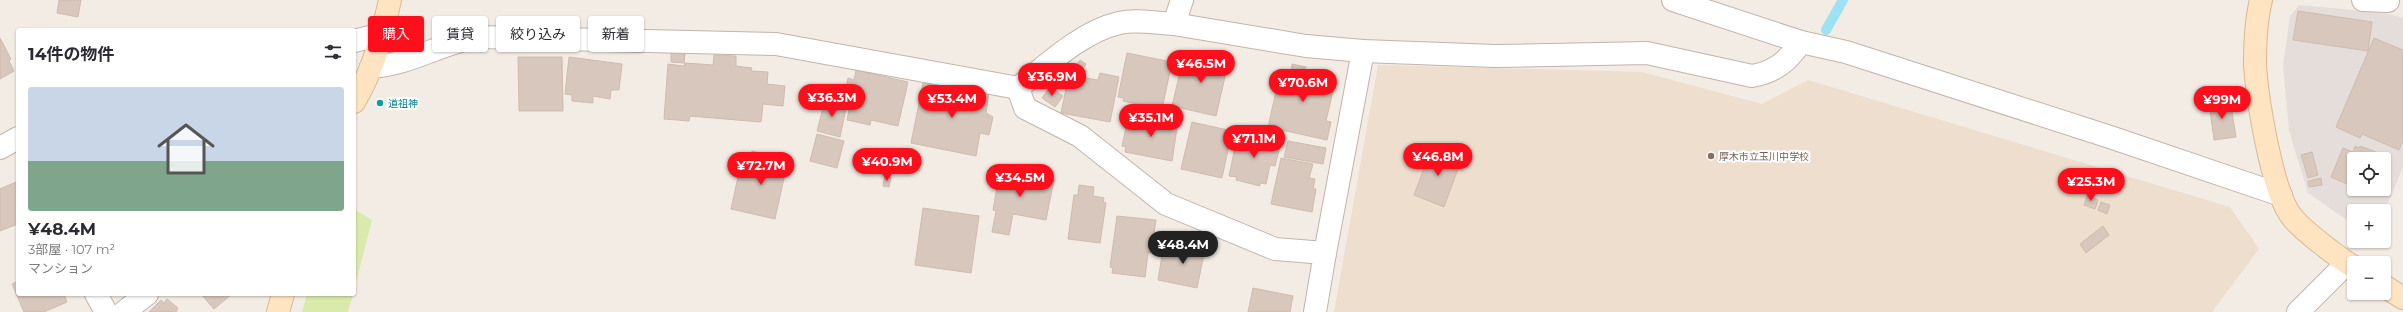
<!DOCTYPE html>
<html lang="ja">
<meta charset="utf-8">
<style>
:root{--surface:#fff;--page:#f2f2f3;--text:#2b2b33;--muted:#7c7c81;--accent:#ff0f1c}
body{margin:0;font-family:Montserrat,"Noto Sans JP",sans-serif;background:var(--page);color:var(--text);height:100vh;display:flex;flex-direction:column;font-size:15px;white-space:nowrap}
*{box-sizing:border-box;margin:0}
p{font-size:13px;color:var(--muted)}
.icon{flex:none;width:22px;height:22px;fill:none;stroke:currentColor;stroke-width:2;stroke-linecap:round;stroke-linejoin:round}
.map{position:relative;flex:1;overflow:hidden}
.details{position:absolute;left:16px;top:28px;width:340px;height:268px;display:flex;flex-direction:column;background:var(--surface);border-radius:4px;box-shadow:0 1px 3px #0004}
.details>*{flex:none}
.banner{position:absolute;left:368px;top:16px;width:380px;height:36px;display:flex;gap:8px}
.buttons{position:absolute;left:2347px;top:152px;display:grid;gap:8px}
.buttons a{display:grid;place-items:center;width:44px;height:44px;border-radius:4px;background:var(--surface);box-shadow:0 1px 3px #0004;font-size:20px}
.price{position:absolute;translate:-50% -34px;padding:0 9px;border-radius:14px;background:var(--accent);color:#fff;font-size:13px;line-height:26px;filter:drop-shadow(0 1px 2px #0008)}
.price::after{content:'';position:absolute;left:50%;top:24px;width:12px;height:9px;margin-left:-6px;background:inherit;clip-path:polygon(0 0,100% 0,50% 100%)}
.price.active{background:#222;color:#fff}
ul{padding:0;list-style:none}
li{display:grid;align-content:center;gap:8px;height:212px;padding:0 12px}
li span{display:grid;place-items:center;height:124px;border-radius:4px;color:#555}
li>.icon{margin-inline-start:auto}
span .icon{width:72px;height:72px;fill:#fffc;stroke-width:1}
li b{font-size:17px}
h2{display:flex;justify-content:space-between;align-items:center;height:48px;padding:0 12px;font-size:17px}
.pill{padding:0 14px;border-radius:4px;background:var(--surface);box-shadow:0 1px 3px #0004;font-size:14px;line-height:36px}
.pill.active{background:var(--accent);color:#fff}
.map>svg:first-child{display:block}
</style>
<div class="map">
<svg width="2403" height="312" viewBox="0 0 2403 312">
<rect width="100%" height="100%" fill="#f3ece4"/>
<path fill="#e5ddd9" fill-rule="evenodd" d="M2299,5L2385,13L2403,18V167L2384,213V211H2354V225L2308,193L2289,131L2283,65L2290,16ZM2354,159H2384V189H2354Z"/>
<polygon fill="#eddecd" points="1378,65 1642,72 1762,104 1808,80 2230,207 2259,249 2212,312 1334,312"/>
<g fill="#daeaaa">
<polygon points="354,209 372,220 354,290"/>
<polygon points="307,294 353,294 348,312 302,312"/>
</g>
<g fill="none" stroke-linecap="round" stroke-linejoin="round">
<polyline stroke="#9de2f4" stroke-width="10" points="1826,30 1843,0"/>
</g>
<g fill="#d8c7bc" stroke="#d0bbac">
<polygon points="59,0 81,0 78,17 57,13"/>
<polygon points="2298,11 2372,22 2368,51 2293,40"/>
<polygon points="0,38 11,59 9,61 14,71 0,79"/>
<polygon points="2374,38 2403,50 2403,141 2399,150 2362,134 2360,138 2336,127"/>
<polygon points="1193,52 1229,59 1216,116 1172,106 1181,68 1189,69"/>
<polygon points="671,53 685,54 684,63 671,62"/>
<polygon points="1127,53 1172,62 1162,109 1123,101 1124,98 1118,97"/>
<polygon points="714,55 736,56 736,66 752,68 751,71 768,72 767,84 785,86 783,106 763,104 761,122 690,116 689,121 664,119 668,64 684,66 685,63 713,65"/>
<polygon points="518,57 562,57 563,111 519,111"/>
<polygon points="569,57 622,64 619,90 611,90 610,99 593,96 593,103 572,101 572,95 565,94"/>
<polygon points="1080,60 1086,64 1080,74 1073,70"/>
<polygon points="1292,64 1306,67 1305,71 1336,78 1326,121 1331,122 1327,140 1268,127 1281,69 1291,71"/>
<polygon points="856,70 908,82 898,126 871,120 870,125 847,120 852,95 845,94 848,78 854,80"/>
<polygon points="1100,73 1119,77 1110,122 1061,113 1068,79 1073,80 1074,76 1098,80"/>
<polygon points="923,83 957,90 958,86 989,92 986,113 993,117 989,135 980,133 976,156 911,143"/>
<polygon points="1050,87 1063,96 1055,107 1042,98"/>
<polygon points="2230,99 2236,137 2214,140 2209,102"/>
<polygon points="825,100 847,104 840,137 817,131"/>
<polygon points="1148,116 1178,122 1172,161 1125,152 1126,147 1122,146 1128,118 1146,122"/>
<polygon points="1192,122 1232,131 1222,178 1181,169"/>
<polygon points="1238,133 1281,142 1275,166 1270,165 1266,184 1260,183 1260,186 1236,180 1237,177 1229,176"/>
<polygon points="817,134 844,141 837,168 810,161"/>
<polygon points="1288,141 1326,148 1323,164 1284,157"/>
<polygon points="2355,146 2359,148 2360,146 2376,152 2374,157 2379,159 2354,159 2354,187 2331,177 2343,148 2353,152"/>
<polygon points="1432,147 1462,158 1444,207 1414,195"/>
<polygon points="752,151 788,160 775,219 731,209 738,177 743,178"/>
<polygon points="2312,152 2318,175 2308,178 2301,155"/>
<polygon points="1281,158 1313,164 1309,178 1315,179 1313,189 1316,189 1312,212 1271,204"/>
<polygon points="2384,161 2391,164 2384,181"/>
<polygon points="1010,166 1026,170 1026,175 1054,180 1046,220 1013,214 1009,235 992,232 996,211 993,210 1000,171 1009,173"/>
<polygon points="885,176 891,177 889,187 883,186"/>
<polygon points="2321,178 2322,185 2309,187 2308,181"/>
<polygon points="16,182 18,186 18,224 0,231 0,189"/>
<polygon points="1079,185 1094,187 1093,196 1104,198 1103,202 1106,203 1100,243 1068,239 1074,195 1078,195"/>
<polygon points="2087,196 2098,200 2095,209 2084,205"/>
<polygon points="2101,202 2110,205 2107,214 2098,210"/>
<polygon points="923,208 979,216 971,273 915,265"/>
<polygon points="1117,216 1156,220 1151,253 1148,253 1145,277 1112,273 1113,268 1110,267"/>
<polygon points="2103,226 2109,235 2086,253 2080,244"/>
<polygon points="1180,239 1206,245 1197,288 1158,280 1162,255 1175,258"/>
<polygon points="18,281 18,294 64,294 67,302 44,312 24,312 12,284"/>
<polygon points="1253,288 1293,296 1290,312 1248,312"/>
<polygon points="201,294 232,294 214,309"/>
<polygon points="167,299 178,308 176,312 149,312 161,300 164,303"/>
</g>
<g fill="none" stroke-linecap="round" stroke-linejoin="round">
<defs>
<g id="street">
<path d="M1182,0L1174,24C1156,23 1136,19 1119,23C1081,32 1047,65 1018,88L1025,108L1080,136L1166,204L1275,249L1325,253L1315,312"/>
<polyline points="1673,0 1801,42 1846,52 2110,137 2281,195"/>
<polyline points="2363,0 2388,1"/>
<path d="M1174,24L1306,46L1363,51L1495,56L1647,53L1752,76C1775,72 1788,61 1801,42"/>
<polyline points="354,41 382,34"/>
<path d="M371,67C409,65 441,43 478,37L776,44L1018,88"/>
<polyline points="0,148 18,138"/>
<polyline points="1325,253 1363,51"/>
<polyline points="96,294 106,312"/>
<polyline points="124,312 147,294"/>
<polyline points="2298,312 2347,263"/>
</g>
<g id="secondary">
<path d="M2261,0C2256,20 2255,43 2255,64C2257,97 2272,193 2292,217C2302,230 2340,259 2354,267"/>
<path d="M354,102C373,71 382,36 390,0"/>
<polyline points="2384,286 2403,298"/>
<polyline points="278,312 283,294"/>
</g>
</defs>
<use href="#street" stroke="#c2b4a9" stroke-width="24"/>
<use href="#secondary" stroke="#d9b893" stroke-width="24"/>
<use href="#street" stroke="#fff" stroke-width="22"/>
<use href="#secondary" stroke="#ffe4c2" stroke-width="22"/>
</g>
<circle fill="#0f9aa8" stroke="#fff" stroke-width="1.5" cx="380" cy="103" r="4"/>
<circle fill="#8d6e63" stroke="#fff" stroke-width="1.5" cx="1711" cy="156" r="4"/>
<g text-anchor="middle" stroke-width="4" stroke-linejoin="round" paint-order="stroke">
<g font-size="10" fill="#0d838f" stroke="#fff" text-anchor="start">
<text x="388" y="107">道祖神</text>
</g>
<g font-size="10" fill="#785e54" stroke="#fff" text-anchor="start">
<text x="1719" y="160">厚木市立玉川中学校</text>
</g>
</g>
</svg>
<div class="buttons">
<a><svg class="icon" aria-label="locate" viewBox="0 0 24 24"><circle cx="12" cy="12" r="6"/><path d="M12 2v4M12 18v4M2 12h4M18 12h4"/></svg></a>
<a>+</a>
<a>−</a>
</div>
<b class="price" style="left:1201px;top:84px">¥46.5M</b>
<b class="price" style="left:1052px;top:97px">¥36.9M</b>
<b class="price" style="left:1303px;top:103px">¥70.6M</b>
<b class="price" style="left:832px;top:118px">¥36.3M</b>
<b class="price" style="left:952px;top:119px">¥53.4M</b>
<b class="price" style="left:2222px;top:120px">¥99M</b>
<b class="price" style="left:1151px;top:138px">¥35.1M</b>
<b class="price" style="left:1254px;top:159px">¥71.1M</b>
<b class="price" style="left:1438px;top:177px">¥46.8M</b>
<b class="price" style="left:887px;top:182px">¥40.9M</b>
<b class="price" style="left:761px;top:186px">¥72.7M</b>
<b class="price" style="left:1020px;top:198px">¥34.5M</b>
<b class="price" style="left:2091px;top:202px">¥25.3M</b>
<b class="price active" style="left:1183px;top:265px">¥48.4M</b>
<div class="banner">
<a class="pill active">購入</a>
<a class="pill">賃貸</a>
<a class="pill">絞り込み</a>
<a class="pill">新着</a>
</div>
<section class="details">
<h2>14件の物件<svg class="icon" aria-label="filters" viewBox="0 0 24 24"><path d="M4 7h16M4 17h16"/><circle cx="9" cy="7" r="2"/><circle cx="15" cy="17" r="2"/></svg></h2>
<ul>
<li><span style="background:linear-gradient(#c9d6e8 60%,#7fa58c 0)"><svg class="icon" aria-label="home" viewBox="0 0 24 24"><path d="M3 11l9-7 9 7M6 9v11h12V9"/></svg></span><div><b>¥48.4M</b><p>3部屋 · 107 m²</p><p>マンション</p></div></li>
</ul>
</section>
</div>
